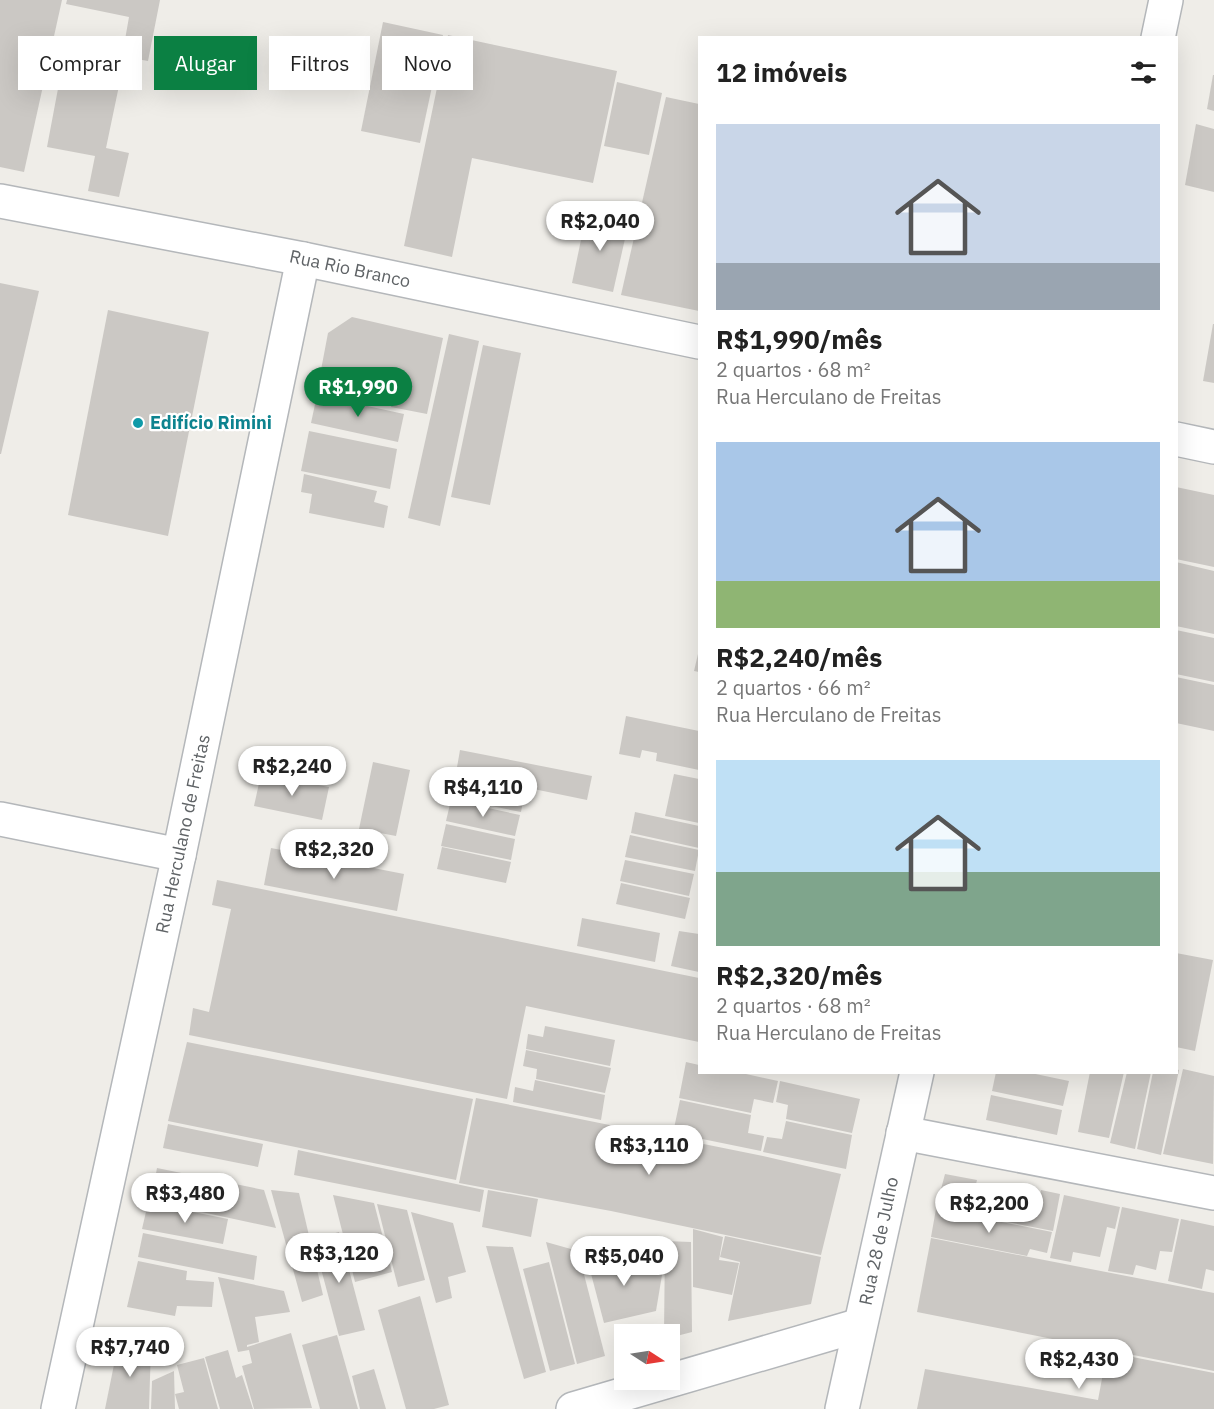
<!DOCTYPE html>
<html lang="pt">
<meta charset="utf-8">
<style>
:root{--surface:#fff;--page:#f6f6f6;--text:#222;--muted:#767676;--accent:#0b8043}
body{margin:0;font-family:"IBM Plex Sans",sans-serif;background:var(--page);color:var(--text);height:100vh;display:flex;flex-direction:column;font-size:22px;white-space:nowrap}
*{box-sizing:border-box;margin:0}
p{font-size:20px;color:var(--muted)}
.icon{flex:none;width:33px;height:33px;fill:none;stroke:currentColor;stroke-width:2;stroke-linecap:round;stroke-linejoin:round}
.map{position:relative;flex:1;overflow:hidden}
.panel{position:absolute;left:698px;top:36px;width:480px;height:1038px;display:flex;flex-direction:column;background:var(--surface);border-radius:0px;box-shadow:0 6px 24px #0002}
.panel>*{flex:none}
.top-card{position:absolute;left:18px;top:36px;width:570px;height:54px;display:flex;gap:12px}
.needle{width:39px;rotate:102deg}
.controls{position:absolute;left:614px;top:1324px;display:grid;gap:12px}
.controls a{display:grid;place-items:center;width:66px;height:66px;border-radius:0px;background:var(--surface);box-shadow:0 6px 24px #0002;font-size:30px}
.price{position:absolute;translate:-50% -51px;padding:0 14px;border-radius:21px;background:#fff;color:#222;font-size:20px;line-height:39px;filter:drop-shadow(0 2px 3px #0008)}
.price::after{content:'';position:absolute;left:50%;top:36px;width:18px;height:14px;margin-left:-9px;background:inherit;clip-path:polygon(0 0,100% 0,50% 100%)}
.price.current{background:var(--accent);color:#fff}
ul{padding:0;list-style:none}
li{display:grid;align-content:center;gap:12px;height:318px;padding:0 18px}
li span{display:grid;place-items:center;height:186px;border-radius:0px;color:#555}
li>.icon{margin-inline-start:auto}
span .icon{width:108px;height:108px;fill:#fffc;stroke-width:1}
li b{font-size:26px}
h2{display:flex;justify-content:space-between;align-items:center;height:72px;padding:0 18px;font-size:26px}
.tag{padding:0 21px;border-radius:0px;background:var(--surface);box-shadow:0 6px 24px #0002;font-size:21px;line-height:54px}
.tag.current{background:var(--accent);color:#fff}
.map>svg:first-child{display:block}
</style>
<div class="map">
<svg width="1214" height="1409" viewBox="0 0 1214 1409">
<rect width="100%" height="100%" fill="#efede8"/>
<g fill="#cbc8c4">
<polygon points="0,0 62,0 24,172 0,167"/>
<polygon points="67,0 160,0 148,61 125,57 106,148 129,153 119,197 88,191 95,156 47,147 67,41 123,51 129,17 66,4"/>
<polygon points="383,22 443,35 420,143 361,131"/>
<polygon points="448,35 617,71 593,183 472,158 452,257 404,246"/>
<polygon points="1213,75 1214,75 1214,111 1207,109"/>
<polygon points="617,82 662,93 649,155 604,146"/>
<polygon points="666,97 699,104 699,311 621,295"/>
<polygon points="1196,124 1214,129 1214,192 1185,185"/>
<polygon points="587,211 629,221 613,292 572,283"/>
<polygon points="0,283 39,291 1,454 0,454"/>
<polygon points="108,310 209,332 168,536 68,515"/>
<polygon points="352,317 443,338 427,414 391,407 397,380 381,376 376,403 317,391 328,333"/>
<polygon points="1213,324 1214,324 1214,383 1203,381"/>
<polygon points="449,334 479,341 440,526 408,518"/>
<polygon points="483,345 521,353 490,505 451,497"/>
<polygon points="317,395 404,414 398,442 311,423"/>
<polygon points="309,431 397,449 390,489 301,471"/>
<polygon points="304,474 377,491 374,502 388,506 384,528 309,513 312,494 301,492"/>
<polygon points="1176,487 1214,495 1214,567 1176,559"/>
<polygon points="1176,562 1214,571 1214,634 1176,626"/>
<polygon points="1176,630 1214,638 1214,682 1176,674"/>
<polygon points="698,654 699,655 699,672 694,671"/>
<polygon points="1176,677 1214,685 1214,731 1176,723"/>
<polygon points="626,716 699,731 699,770 656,761 657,753 642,750 640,758 619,754"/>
<polygon points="460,750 592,776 587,800 456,773"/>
<polygon points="373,762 410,770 396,836 359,829"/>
<polygon points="261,774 329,787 322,820 254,806"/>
<polygon points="674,774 699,779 699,823 665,816"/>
<polygon points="456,776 525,791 521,812 451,798"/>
<polygon points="451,800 520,815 515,836 446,821"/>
<polygon points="635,812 699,826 699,848 631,833"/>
<polygon points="446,824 515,839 511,860 441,846"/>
<polygon points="630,835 699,850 695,871 625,857"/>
<polygon points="442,847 511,862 506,883 437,869"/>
<polygon points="271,848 404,874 397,911 264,885"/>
<polygon points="625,860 694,874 689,896 620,881"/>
<polygon points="217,880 699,978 699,1042 526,1006 507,1099 189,1035 193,1008 209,1012 231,909 212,905"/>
<polygon points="621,883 690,898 685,919 616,904"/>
<polygon points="582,918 660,933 655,962 577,946"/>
<polygon points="679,931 699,934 699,972 671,966"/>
<polygon points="1176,953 1213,960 1195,1051 1176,1047"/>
<polygon points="545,1026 615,1040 610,1066 526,1049 528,1034 543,1037"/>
<polygon points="187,1042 473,1099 456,1180 168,1121"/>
<polygon points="526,1050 611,1068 605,1093 536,1079 537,1069 523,1066"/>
<polygon points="686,1062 699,1065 699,1072 737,1072 778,1081 773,1103 754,1099 751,1113 679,1098"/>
<polygon points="1176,1069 1179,1070 1161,1155 1137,1149 1153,1072 1176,1072"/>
<polygon points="1183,1069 1214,1076 1213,1164 1163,1154"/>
<polygon points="996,1072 1026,1072 1069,1081 1063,1106 992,1091"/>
<polygon points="1090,1072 1124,1072 1109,1138 1078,1132"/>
<polygon points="1127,1072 1151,1072 1135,1149 1110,1143"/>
<polygon points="535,1080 605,1095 601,1120 513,1102 515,1087 533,1091"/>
<polygon points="780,1081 860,1099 852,1133 786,1119 788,1105 776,1102"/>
<polygon points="991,1095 1062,1110 1057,1135 986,1120"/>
<polygon points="476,1098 763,1156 841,1174 821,1255 611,1211 459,1183"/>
<polygon points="680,1100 751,1115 748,1133 764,1136 761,1151 673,1133"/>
<polygon points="786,1121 852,1135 846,1169 763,1152 767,1137 782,1139"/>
<polygon points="168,1124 263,1144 258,1167 163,1148"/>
<polygon points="298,1150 484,1190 480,1212 294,1175"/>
<polygon points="157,1168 264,1190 276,1228 151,1201"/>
<polygon points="945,1174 977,1180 975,1188 1039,1199 1041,1190 1060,1194 1053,1231 936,1208"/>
<polygon points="271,1190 299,1193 323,1295 302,1302"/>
<polygon points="488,1190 538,1199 531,1237 482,1227"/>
<polygon points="333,1195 374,1203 392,1272 355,1282"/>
<polygon points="1064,1195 1120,1207 1115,1229 1107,1227 1100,1257 1073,1252 1071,1262 1050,1258"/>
<polygon points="148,1203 228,1219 223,1244 142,1229"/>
<polygon points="377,1204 407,1210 425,1280 398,1287"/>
<polygon points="1122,1207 1179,1219 1172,1252 1160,1251 1156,1270 1136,1265 1133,1275 1108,1271"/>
<polygon points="936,1209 1052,1232 1047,1253 1030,1249 1027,1256 931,1237"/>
<polygon points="411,1212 453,1223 466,1272 448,1277 452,1298 436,1303"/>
<polygon points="1181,1219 1214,1226 1214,1271 1206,1269 1202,1289 1168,1281"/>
<polygon points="693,1229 723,1237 719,1260 739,1263 732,1295 693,1287"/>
<polygon points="339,1232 365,1330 339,1336 313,1239"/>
<polygon points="143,1233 257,1256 254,1280 138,1257"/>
<polygon points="725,1236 821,1257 811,1304 728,1321 740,1262 720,1257"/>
<polygon points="931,1238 1214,1293 1214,1371 917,1312"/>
<polygon points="665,1241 691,1242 692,1332 669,1338 669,1335 664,1335"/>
<polygon points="546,1242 578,1251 605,1356 577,1364"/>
<polygon points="486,1246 513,1247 546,1372 524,1379"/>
<polygon points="585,1251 663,1269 656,1311 604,1323"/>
<polygon points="138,1261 187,1271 186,1280 214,1282 212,1307 177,1306 175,1316 127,1307"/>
<polygon points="549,1262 575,1364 550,1371 523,1269"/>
<polygon points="218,1277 284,1291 290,1312 255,1317 259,1342 247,1345 247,1347 291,1333 312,1408 254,1409 242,1366 252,1363 249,1350 238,1352"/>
<polygon points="420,1296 449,1405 434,1409 406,1409 378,1310"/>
<polygon points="337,1335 358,1409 320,1409 302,1345"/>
<polygon points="119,1340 151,1347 149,1409 105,1409"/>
<polygon points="228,1350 236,1378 242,1375 253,1409 220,1409 205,1357"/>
<polygon points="1107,1352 1214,1373 1214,1409 917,1409 925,1369 1098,1400"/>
<polygon points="204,1358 218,1409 179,1409 175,1394 184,1392 177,1365"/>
<polygon points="374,1369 386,1409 360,1409 352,1376"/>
<polygon points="174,1371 175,1409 151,1409 152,1381"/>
</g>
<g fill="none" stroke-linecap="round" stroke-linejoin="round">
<defs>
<g id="street">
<polyline points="0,819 179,855"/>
<polyline points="903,1133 1214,1193"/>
<polyline points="58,1409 179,855 303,259"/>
</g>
<g id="secondary">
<polyline points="1158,38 1166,0"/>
<polyline points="0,201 303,259 699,342"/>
<polyline points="1176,439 1214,447"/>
<polyline points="573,1409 860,1325"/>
<polyline points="842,1409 917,1072"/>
</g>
</defs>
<use href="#street" stroke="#b4b7ba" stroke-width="36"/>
<use href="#secondary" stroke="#b4b7ba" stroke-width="36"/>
<use href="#street" stroke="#fff" stroke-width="33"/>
<use href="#secondary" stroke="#fff" stroke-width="33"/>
</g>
<circle fill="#0f9aa8" stroke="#fff" stroke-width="2" cx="138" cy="423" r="6"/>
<g text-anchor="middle" stroke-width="4.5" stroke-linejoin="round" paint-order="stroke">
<g font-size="18" fill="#5f6366" stroke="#fff">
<text transform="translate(350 269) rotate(12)" y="6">Rua Rio Branco</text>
<text transform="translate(183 834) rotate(-78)" y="6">Rua Herculano de Freitas</text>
<text transform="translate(879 1241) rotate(-78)" y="6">Rua 28 de Julho</text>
</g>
<g font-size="18" font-weight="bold" fill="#0d838f" stroke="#fff" text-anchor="start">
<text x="150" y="429">Edifício Rimini</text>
</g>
</g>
</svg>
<div class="controls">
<a><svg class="needle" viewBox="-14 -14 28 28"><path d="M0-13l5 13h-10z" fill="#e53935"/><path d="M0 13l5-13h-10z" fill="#767676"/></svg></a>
</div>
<b class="price" style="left:600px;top:252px">R$2,040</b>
<b class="price current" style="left:358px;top:418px">R$1,990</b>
<b class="price" style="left:292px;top:797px">R$2,240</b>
<b class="price" style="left:483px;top:818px">R$4,110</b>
<b class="price" style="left:334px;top:880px">R$2,320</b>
<b class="price" style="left:649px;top:1176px">R$3,110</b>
<b class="price" style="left:185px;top:1224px">R$3,480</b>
<b class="price" style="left:989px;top:1234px">R$2,200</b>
<b class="price" style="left:339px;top:1284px">R$3,120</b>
<b class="price" style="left:624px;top:1287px">R$5,040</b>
<b class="price" style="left:130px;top:1378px">R$7,740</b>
<b class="price" style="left:1079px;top:1390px">R$2,430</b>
<div class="top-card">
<a class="tag">Comprar</a>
<a class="tag current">Alugar</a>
<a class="tag">Filtros</a>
<a class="tag">Novo</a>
</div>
<section class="panel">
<h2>12 imóveis<svg class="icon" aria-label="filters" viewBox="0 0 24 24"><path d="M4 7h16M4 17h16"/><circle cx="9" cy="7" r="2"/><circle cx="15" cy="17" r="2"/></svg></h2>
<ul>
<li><span style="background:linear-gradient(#c9d6e8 75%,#9aa5b1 0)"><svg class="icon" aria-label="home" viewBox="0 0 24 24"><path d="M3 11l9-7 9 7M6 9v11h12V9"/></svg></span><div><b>R$1,990/mês</b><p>2 quartos · 68 m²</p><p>Rua Herculano de Freitas</p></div></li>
<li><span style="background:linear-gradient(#a9c7e8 75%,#8fb573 0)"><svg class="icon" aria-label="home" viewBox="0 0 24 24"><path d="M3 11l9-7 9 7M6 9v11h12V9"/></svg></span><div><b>R$2,240/mês</b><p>2 quartos · 66 m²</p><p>Rua Herculano de Freitas</p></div></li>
<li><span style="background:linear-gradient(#bfe0f5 60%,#7fa58c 0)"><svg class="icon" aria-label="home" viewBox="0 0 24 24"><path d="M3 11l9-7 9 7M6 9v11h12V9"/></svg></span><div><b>R$2,320/mês</b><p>2 quartos · 68 m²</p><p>Rua Herculano de Freitas</p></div></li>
</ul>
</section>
</div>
